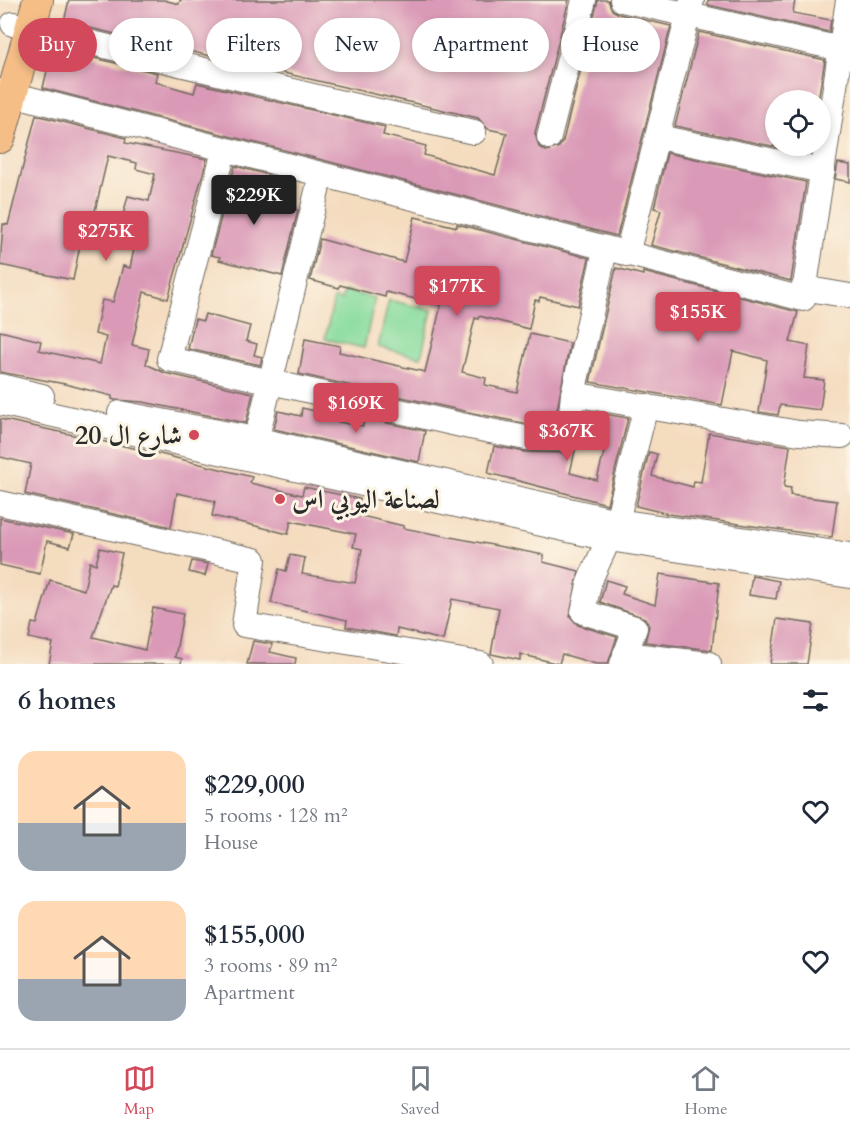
<!DOCTYPE html>
<meta charset="utf-8">
<style>
:root{--surface:#fff;--page:#f6f6f7;--text:#1f2937;--muted:#747a83;--line:#e0e1e3;--accent:#d1495b}
body{margin:0;font-family:Cardo,Amiri,serif;background:var(--page);color:var(--text);height:100vh;display:flex;flex-direction:column;font-size:22px;white-space:nowrap}
*{box-sizing:border-box;margin:0}
p{font-size:20px;color:var(--muted)}
.icon{flex:none;width:33px;height:33px;fill:none;stroke:currentColor;stroke-width:2;stroke-linecap:round;stroke-linejoin:round}
.map{position:relative;height:664px;overflow:hidden}
.details{display:flex;flex-direction:column;background:var(--surface);flex:1}
.details>*{flex:none}
.banner{position:absolute;left:18px;top:18px;width:814px;height:54px;display:flex;gap:12px}
.controls{position:absolute;left:765px;top:90px;display:grid;gap:12px}
.controls a{display:grid;place-items:center;width:66px;height:66px;border-radius:50%;background:var(--surface);box-shadow:0 3px 9px #0003;font-size:30px}
.price{position:absolute;translate:-50% -51px;padding:0 14px;border-radius:6px;background:var(--accent);color:#fff;font-size:20px;line-height:39px;filter:drop-shadow(0 2px 3px #0008)}
.price::after{content:'';position:absolute;left:50%;top:36px;width:18px;height:14px;margin-left:-9px;background:inherit;clip-path:polygon(0 0,100% 0,50% 100%)}
.price.active{background:#222;color:#fff}
ul{padding:0;list-style:none}
li{display:flex;align-items:center;gap:18px;height:150px;padding:0 18px}
li span{display:grid;place-items:center;flex:none;width:168px;height:120px;border-radius:18px;color:#555}
li>.icon{margin-inline-start:auto}
span .icon{width:72px;height:72px;fill:#fffc;stroke-width:1}
li b{font-size:26px}
h2{display:flex;justify-content:space-between;align-items:center;height:72px;padding:0 18px;font-size:26px}
.chip{padding:0 21px;border-radius:27px;background:var(--surface);box-shadow:0 3px 9px #0003;font-size:21px;line-height:54px}
.chip.active{background:var(--accent);color:#fff}
.tab-bar{display:flex;justify-content:space-around;align-items:center;height:84px;border-top:2px solid var(--line);background:var(--surface);font-size:16px;color:var(--muted)}
.tab-bar a{display:grid;justify-items:center;gap:3px}
.tab-bar .active{color:var(--accent)}
.map>svg:first-child{display:block}
</style>
<div class="map">
<svg width="850" height="664" viewBox="0 0 850 664">
<rect width="100%" height="100%" fill="#fcf5e5"/>
<filter id="ink" filterUnits="userSpaceOnUse"><feTurbulence type="fractalNoise" baseFrequency=".0167" numOctaves="2"/><feDisplacementMap in="SourceGraphic" scale="12" xChannelSelector="R" yChannelSelector="G"/><feConvolveMatrix kernelMatrix="1 2 1 2 8 2 1 2 1" color-interpolation-filters="sRGB"/></filter>
<filter id="wash" filterUnits="userSpaceOnUse"><feTurbulence type="fractalNoise" baseFrequency=".008" numOctaves="4" result="noise"/><feDisplacementMap in="SourceGraphic" scale="24" xChannelSelector="R" yChannelSelector="G"/><feGaussianBlur stdDeviation="1.35" result="paint"/><feColorMatrix in="noise" values="0 0 0 0 0 0 0 0 0 0 0 0 0 0 0 0 0 1.4 0 .05"/><feComposite in="paint" operator="in"/></filter>
<g filter="url(#wash)">
<rect width="100%" height="100%" fill="#f4dcbf"/>
<g fill="#87dc9f" stroke="#598465" stroke-width="1.5">
<polygon points="344,291 375,298 364,348 325,339 334,298 342,300"/>
<polygon points="389,300 432,310 421,357 378,347"/>
</g>
<g id="blocks">
<g fill="#da9ab7">
<polygon points="69,0 164,0 179,4 180,0 569,0 535,133 539,147 546,151 559,147 563,141 598,0 608,0 612,10 619,14 671,26 617,236 43,88 52,49 57,49 157,73 155,82 194,93 197,83 385,127 383,135 426,146 424,155 495,175 507,133 488,129 478,118 64,22"/>
<polygon points="708,0 795,0 793,13 831,20 829,32 708,5"/>
<polygon points="699,32 825,60 818,100 776,100 775,146 812,146 810,154 675,126"/>
<polygon points="36,115 126,138 125,143 207,159 168,299 144,292 132,345 149,349 146,364 165,373 253,393 246,423 143,402 115,400 112,399 112,396 65,384 0,372 0,331 41,341 39,350 100,364 106,337 95,334 102,300 113,302 123,266 130,268 136,239 118,234 128,196 149,201 155,174 136,169 137,163 108,156 90,232 83,230 73,280 0,265 3,224 8,225"/>
<polygon points="667,153 806,182 791,281 651,245 661,210 654,208"/>
<polygon points="838,163 850,165 850,182 835,179"/>
<polygon points="235,166 269,175 263,201 298,210 282,276 219,260 220,257 211,255"/>
<polygon points="415,217 457,227 457,224 589,258 578,306 540,297 539,301 535,300 529,329 479,316 478,319 475,318 462,372 486,378 485,385 517,392 530,334 570,343 554,425 528,424 473,413 299,374 305,339 340,346 339,352 425,372 441,305 386,292 385,297 340,285 339,288 310,280 320,239 404,262"/>
<polygon points="616,268 643,275 643,272 798,312 790,342 809,346 804,378 824,380 820,410 780,405 778,415 759,412 767,360 733,351 722,405 590,382"/>
<polygon points="205,314 250,326 246,341 257,344 254,355 262,357 260,365 188,349 195,319 203,321"/>
<polygon points="302,408 328,414 327,420 354,425 363,426 364,418 425,431 419,462 274,429 278,411 301,416"/>
<polygon points="586,411 628,418 607,504 488,473 494,446 525,452 562,453 570,451 577,442 570,473 597,480 606,444 579,437 584,426"/>
<polygon points="0,419 156,453 252,477 250,483 302,495 304,487 360,499 357,515 404,526 403,528 544,555 543,562 579,571 570,616 578,625 617,637 608,664 596,664 562,654 559,664 520,654 520,660 491,654 499,608 452,599 443,640 397,629 396,636 346,627 347,620 271,603 279,569 286,571 290,555 305,558 302,574 355,583 362,549 353,547 356,534 291,521 288,534 244,523 212,516 215,501 177,493 171,527 25,494 31,464 0,457"/>
<polygon points="709,433 790,446 784,487 791,488 790,495 837,501 832,537 669,514 636,506 649,452 657,454 652,476 693,487 694,481 701,482"/>
<polygon points="0,518 74,534 70,547 47,541 40,574 0,565"/>
<polygon points="100,548 122,553 115,586 111,585 93,637 145,650 153,608 183,614 175,657 182,659 181,664 49,664 53,643 29,638 32,623 37,624 50,580 84,590 90,562 96,564"/>
<polygon points="192,561 208,564 205,576 189,572"/>
<polygon points="660,574 719,583 712,650 645,642 649,626 645,618 600,602 606,580 625,586 622,594 655,605"/>
<polygon points="752,576 779,581 776,599 749,595"/>
<polygon points="777,619 813,624 807,664 770,664"/>
<polygon points="253,641 272,644 270,652 296,658 295,664 247,664"/>
</g>
</g>
</g>
<g filter="url(#ink)">
<use href="#blocks" fill-opacity="0" stroke="#71695f" stroke-width="1.5"/>
<g fill="none" stroke-linecap="round" stroke-linejoin="round">
<defs>
<g id="minor">
<polyline points="622,0 841,49"/>
<polyline points="13,24 342,103 474,132"/>
<polyline points="0,91 803,299 848,0"/>
<polyline points="549,137 584,0"/>
<polyline points="658,137 823,171"/>
<polyline points="224,151 169,359 470,427 526,438 562,439 570,424 573,394 605,250"/>
<polyline points="627,254 692,0"/>
<polyline points="803,288 850,296"/>
<polyline points="0,386 42,396"/>
<polyline points="573,394 799,433 842,436"/>
<polyline points="0,403 609,539 850,576"/>
<polyline points="120,413 255,439 617,521 850,555"/>
<polyline points="253,453 321,175"/>
<polyline points="0,503 254,560 244,625 481,664"/>
<polyline points="625,654 709,664"/>
<polyline points="622,664 635,628 583,612 590,580 617,521 646,406"/>
</g>
<polyline id="major" points="0,138 38,0"/>
</defs>
<use href="#minor" stroke="#71695f" stroke-width="26"/>
<use href="#major" stroke="#71695f" stroke-width="32"/>
<use href="#minor" stroke="#fff" stroke-width="24"/>
<use href="#major" stroke="#f6be87" stroke-width="30"/>
</g>
</g>
<g fill="#d1495b" stroke="#fcf5e5" stroke-width="2">
<circle cx="194" cy="435" r="6"/>
<circle cx="280" cy="499" r="6"/>
</g>
<g text-anchor="middle" stroke-width="6" stroke-linejoin="round" paint-order="stroke">
<g font-size="26" font-weight="bold" fill="#2b2b2b" stroke="#fcf5e5" text-anchor="end">
<text x="182" y="444">شارع ال 20</text>
<text x="292" y="508" text-anchor="start">لصناعة اليوبي اس</text>
</g>
</g>
</svg>
<div class="controls">
<a><svg class="icon" aria-label="locate" viewBox="0 0 24 24"><circle cx="12" cy="12" r="6"/><path d="M12 2v4M12 18v4M2 12h4M18 12h4"/></svg></a>
</div>
<b class="price active" style="left:254px;top:226px">$229K</b>
<b class="price" style="left:106px;top:262px">$275K</b>
<b class="price" style="left:457px;top:317px">$177K</b>
<b class="price" style="left:698px;top:343px">$155K</b>
<b class="price" style="left:356px;top:434px">$169K</b>
<b class="price" style="left:567px;top:462px">$367K</b>
<div class="banner">
<a class="chip active">Buy</a>
<a class="chip">Rent</a>
<a class="chip">Filters</a>
<a class="chip">New</a>
<a class="chip">Apartment</a>
<a class="chip">House</a>
</div>
</div>
<section class="details">
<h2>6 homes<svg class="icon" aria-label="filters" viewBox="0 0 24 24"><path d="M4 7h16M4 17h16"/><circle cx="9" cy="7" r="2"/><circle cx="15" cy="17" r="2"/></svg></h2>
<ul>
<li><span style="background:linear-gradient(#ffd9b3 60%,#9aa5b1 0)"><svg class="icon" aria-label="home" viewBox="0 0 24 24"><path d="M3 11l9-7 9 7M6 9v11h12V9"/></svg></span><div><b>$229,000</b><p>5 rooms · 128 m²</p><p>House</p></div><svg class="icon" aria-label="heart" viewBox="0 0 24 24"><path d="M12 20l-8-8c-3-5 5-10 8-4 3-6 11-1 8 4z"/></svg></li>
<li><span style="background:linear-gradient(#ffd9b3 65%,#9aa5b1 0)"><svg class="icon" aria-label="home" viewBox="0 0 24 24"><path d="M3 11l9-7 9 7M6 9v11h12V9"/></svg></span><div><b>$155,000</b><p>3 rooms · 89 m²</p><p>Apartment</p></div><svg class="icon" aria-label="heart" viewBox="0 0 24 24"><path d="M12 20l-8-8c-3-5 5-10 8-4 3-6 11-1 8 4z"/></svg></li>
</ul>
</section>
<nav class="tab-bar">
<a class="active"><svg class="icon" aria-label="map" viewBox="0 0 24 24"><path d="M3 6l6-2 6 2 6-2v14l-6 2-6-2-6 2zM9 4v14M15 6v14"/></svg>Map</a>
<a><svg class="icon" aria-label="saved" viewBox="0 0 24 24"><path d="M7 4h10v16l-5-4-5 4z"/></svg>Saved</a>
<a><svg class="icon" aria-label="home" viewBox="0 0 24 24"><path d="M3 11l9-7 9 7M6 9v11h12V9"/></svg>Home</a>
</nav>
